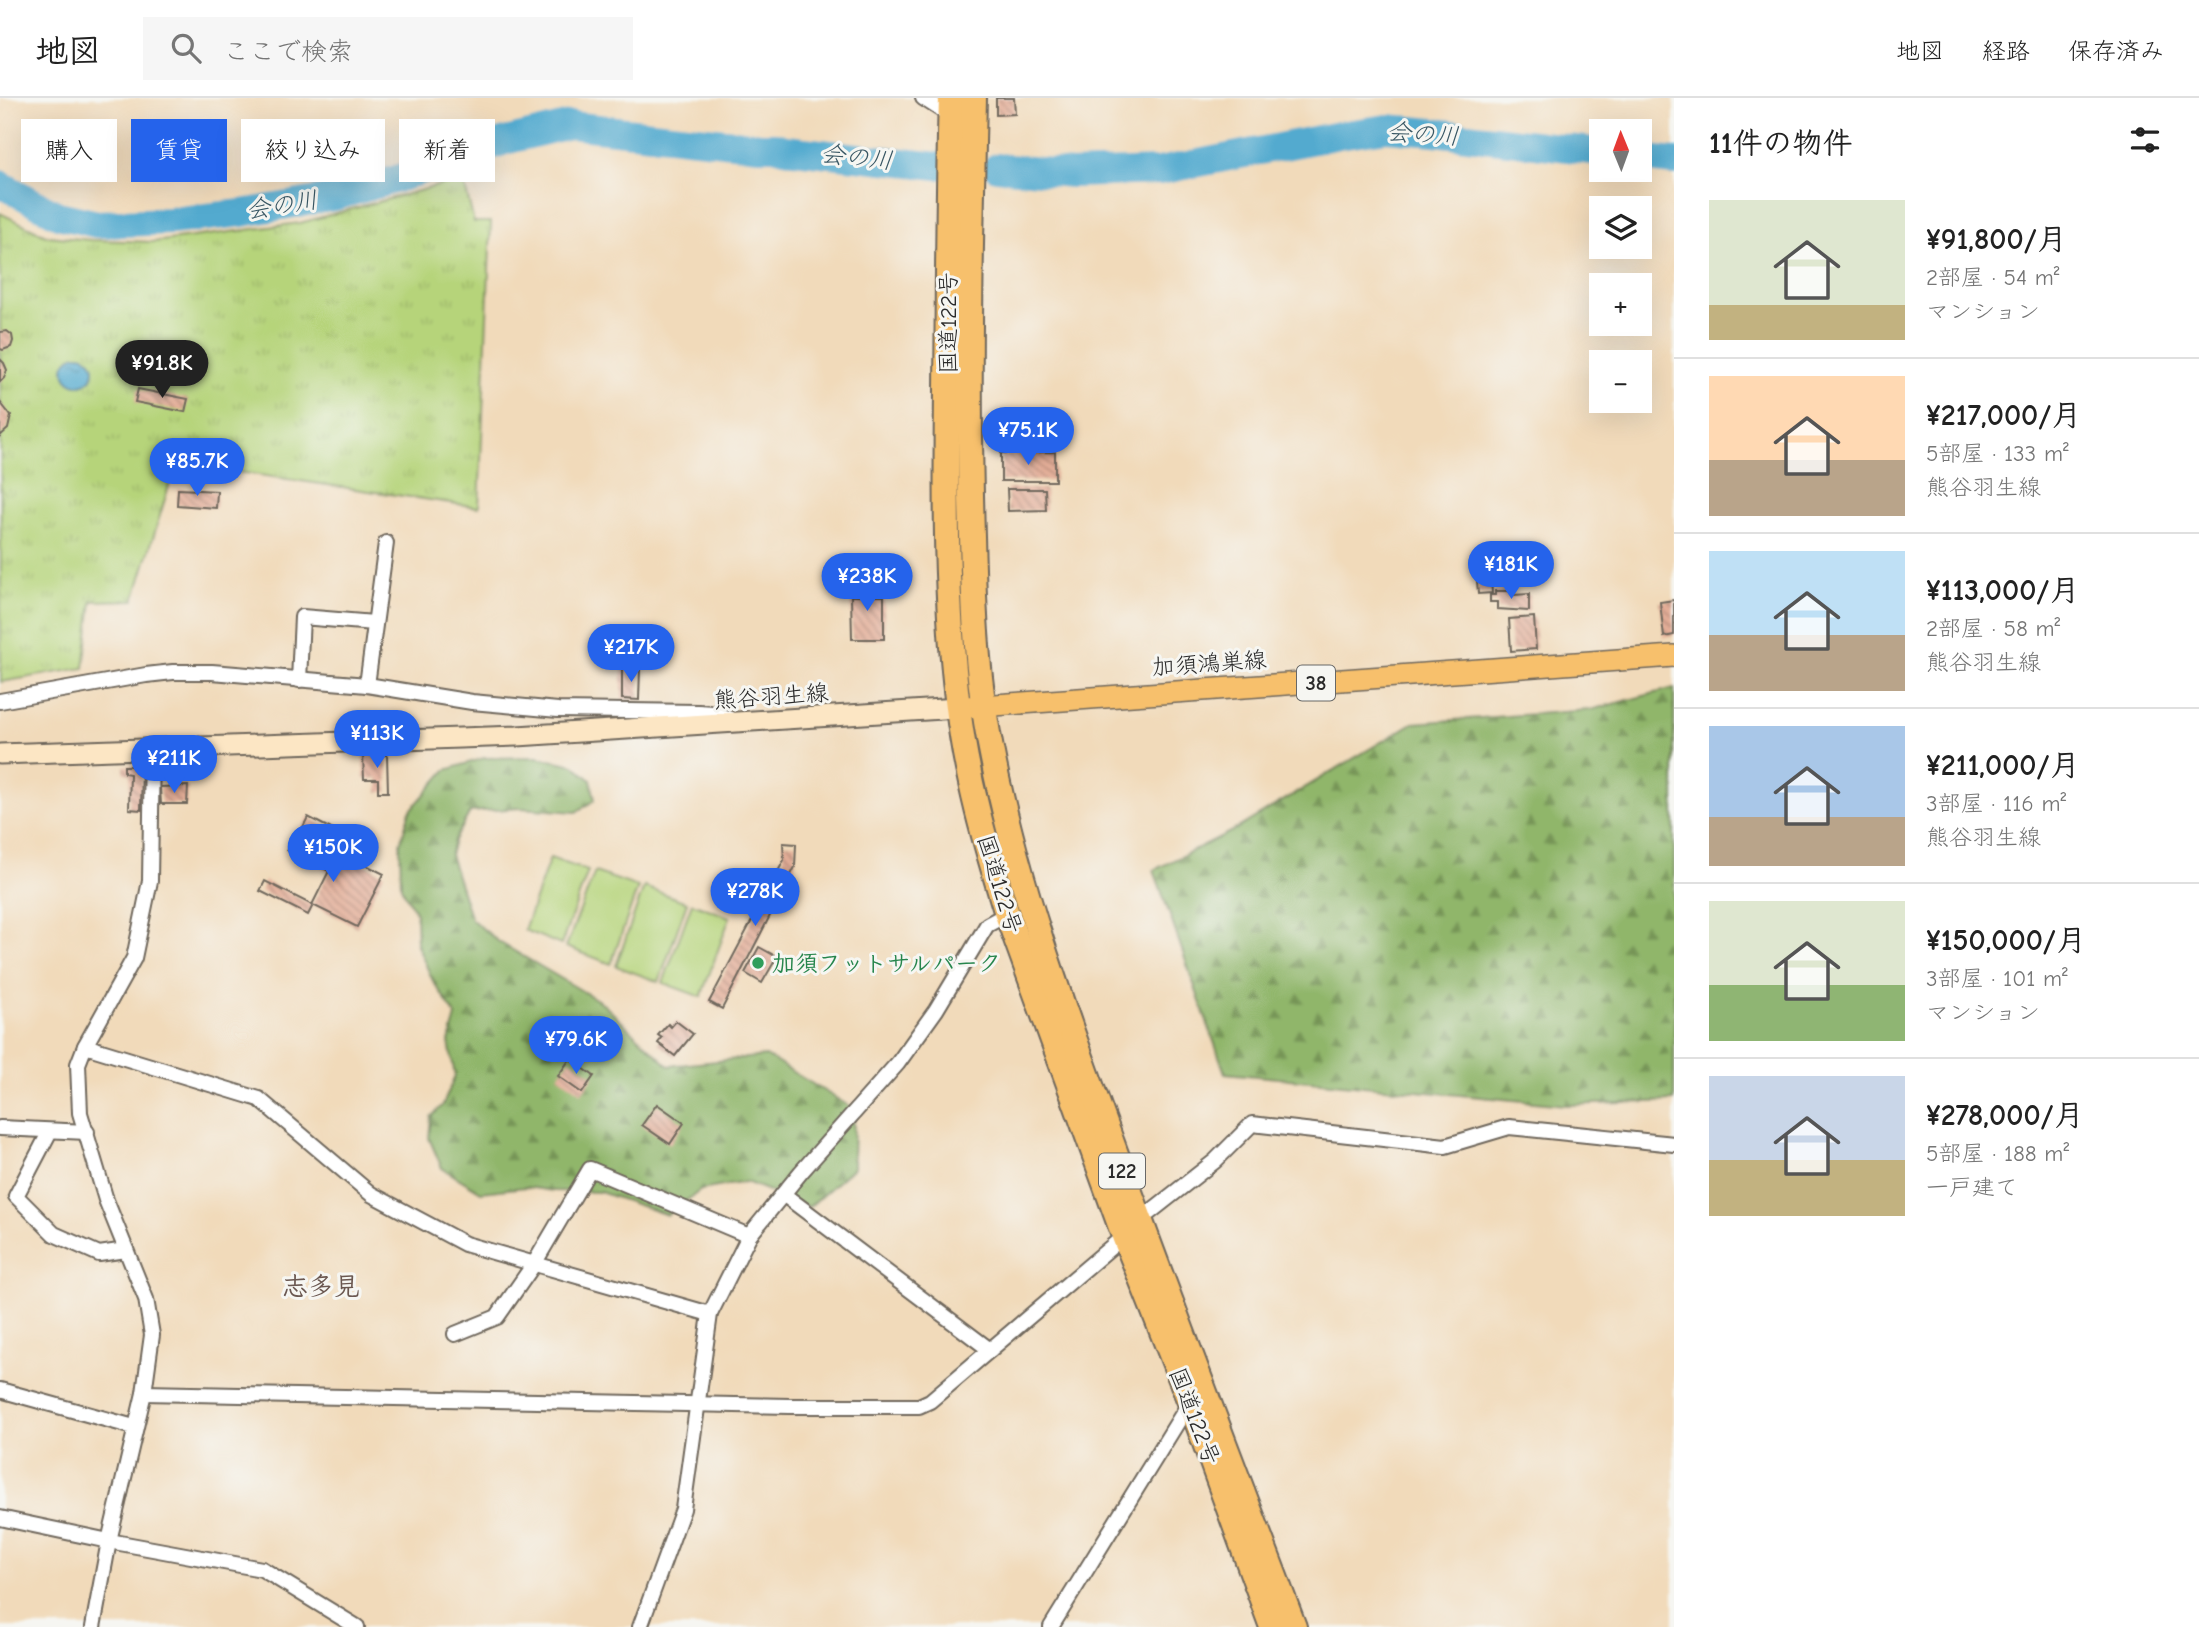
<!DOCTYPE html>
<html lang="ja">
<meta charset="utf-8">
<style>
:root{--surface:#fff;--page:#f6f6f6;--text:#222;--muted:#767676;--line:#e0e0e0;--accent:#2563eb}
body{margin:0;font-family:"Comic Neue","Klee One",sans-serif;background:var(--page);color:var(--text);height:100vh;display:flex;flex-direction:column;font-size:26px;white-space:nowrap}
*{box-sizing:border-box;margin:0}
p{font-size:23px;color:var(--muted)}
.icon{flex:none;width:38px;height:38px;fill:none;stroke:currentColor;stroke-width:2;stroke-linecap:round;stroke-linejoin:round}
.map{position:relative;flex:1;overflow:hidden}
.side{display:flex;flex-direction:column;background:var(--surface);width:525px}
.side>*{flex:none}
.hud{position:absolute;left:21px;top:21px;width:665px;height:63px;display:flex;gap:14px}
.needle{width:46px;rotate:359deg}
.fabs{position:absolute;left:1589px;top:21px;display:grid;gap:14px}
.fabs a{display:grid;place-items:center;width:63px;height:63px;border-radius:0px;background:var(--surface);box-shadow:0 7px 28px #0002;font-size:35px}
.price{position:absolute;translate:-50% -60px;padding:0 16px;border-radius:24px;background:var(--accent);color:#fff;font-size:23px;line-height:46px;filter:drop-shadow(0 2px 4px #0008)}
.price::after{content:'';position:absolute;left:50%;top:42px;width:21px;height:16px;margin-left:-10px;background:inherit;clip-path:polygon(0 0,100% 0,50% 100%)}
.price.on{background:#222;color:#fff}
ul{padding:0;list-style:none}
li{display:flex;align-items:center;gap:21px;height:175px;padding:0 35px}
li+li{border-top:2px solid var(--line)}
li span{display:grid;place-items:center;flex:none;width:196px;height:140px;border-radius:0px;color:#555}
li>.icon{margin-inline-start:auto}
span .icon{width:84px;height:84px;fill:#fffc;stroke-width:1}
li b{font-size:30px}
h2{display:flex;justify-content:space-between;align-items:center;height:84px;padding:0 35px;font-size:30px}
.chip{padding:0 24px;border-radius:0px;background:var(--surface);box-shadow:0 7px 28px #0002;font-size:24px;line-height:63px}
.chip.on{background:var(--accent);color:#fff}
header{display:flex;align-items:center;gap:42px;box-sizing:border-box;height:98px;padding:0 35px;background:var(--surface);border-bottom:2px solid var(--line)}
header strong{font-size:33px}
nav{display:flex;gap:38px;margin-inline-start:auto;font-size:24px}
.search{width:490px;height:63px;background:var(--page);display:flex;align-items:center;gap:18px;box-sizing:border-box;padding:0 24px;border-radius:0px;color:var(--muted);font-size:26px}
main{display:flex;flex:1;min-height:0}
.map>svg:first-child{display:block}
</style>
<header>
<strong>地図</strong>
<div class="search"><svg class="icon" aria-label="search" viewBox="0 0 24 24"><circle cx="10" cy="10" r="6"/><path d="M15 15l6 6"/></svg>ここで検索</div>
<nav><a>地図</a><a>経路</a><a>保存済み</a></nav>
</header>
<main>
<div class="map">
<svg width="1674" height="1529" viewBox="0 0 1674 1529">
<defs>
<pattern id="forest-firs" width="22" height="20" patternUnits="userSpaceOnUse" patternTransform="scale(1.75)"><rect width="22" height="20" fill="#90b66a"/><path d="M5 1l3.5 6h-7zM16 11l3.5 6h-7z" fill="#769457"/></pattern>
<pattern id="park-tufts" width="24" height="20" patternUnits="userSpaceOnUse" patternTransform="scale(1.75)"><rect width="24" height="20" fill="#b6d47a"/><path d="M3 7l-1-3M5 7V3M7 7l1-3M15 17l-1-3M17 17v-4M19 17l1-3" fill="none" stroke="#9db66a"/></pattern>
<pattern id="water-ripples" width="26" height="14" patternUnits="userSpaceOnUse" patternTransform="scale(1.75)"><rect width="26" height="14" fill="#52aacf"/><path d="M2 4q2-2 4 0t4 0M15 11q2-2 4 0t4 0" fill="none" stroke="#448ba8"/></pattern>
<pattern id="building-back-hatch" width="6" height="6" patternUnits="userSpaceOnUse" patternTransform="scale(1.75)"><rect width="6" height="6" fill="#e3ad97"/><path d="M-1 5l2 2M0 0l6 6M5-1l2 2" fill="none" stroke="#b88d7b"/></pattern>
</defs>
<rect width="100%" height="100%" fill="#f6f6f2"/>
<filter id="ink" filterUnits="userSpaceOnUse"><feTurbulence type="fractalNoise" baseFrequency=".0143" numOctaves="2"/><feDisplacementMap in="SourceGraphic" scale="14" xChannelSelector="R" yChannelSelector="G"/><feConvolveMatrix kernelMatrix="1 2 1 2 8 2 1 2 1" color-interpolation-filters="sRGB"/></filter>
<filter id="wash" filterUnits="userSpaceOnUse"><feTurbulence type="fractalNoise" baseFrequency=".00686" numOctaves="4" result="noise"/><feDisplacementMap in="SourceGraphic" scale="28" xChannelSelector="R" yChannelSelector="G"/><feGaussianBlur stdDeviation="1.57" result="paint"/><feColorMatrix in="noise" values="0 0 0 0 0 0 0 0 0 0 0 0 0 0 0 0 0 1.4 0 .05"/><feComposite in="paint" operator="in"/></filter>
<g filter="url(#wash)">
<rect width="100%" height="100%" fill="#f1daba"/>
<g fill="url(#forest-firs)" stroke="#5e704a" stroke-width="2">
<polygon points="1674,590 1674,1003 1566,1007 1225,975 1154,772 1236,731 1413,625 1590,612"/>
<polygon points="537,659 574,667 591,682 595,702 576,714 520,710 470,714 454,742 450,757 471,821 499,844 601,904 669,968 766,958 854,1011 853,1070 809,1109 746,1084 701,1092 667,1117 600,1094 553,1093 526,1089 481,1094 442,1070 429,1040 431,1019 443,1007 455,978 449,944 456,918 433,883 417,847 416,815 401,789 400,746 410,713 446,672 484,660"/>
</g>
<polygon fill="url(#park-tufts)" stroke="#708052" stroke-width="2" points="463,81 474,124 491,124 479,409 176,365 134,502 92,503 84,570 1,584 0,115 48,138 91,142 154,144 300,125"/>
<g fill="#b6d47a" stroke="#708052" stroke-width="2">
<polygon points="550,760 588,773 561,847 524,832"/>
<polygon points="595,774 638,789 611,866 566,849"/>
<polygon points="644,789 687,804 659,884 616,868"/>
<polygon points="692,805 730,819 701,899 663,885"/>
</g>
<circle fill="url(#water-ripples)" stroke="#3e6a7d" stroke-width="2" cx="79" cy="272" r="15"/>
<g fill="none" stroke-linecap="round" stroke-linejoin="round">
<g stroke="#52aacf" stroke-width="28">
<polyline points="1640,60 1674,64"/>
<polyline points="997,69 1072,76 1159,73 1339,37 1387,30 1434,34 1601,54"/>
<polyline points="0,86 58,117 97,126 171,123 242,115 334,99 400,80 505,43 570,27 760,48 775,48 785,51 938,68"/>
</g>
</g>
<g id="blocks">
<g fill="url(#building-back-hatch)">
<polygon points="996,0 1014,0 1015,16 996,17"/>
<polygon points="7,233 12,237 13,243 11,249 3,252 0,251 0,234"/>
<polygon points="0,261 4,265 7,272 4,280 0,284"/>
<polygon points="138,291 188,301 185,314 135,304"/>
<polygon points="0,304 11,318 8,331 0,338"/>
<polygon points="1055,354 1055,383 1001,383 1001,355"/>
<polygon points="178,391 217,393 216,410 177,407"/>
<polygon points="1007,391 1045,391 1046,412 1008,413"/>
<polygon points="873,480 873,498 884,498 884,541 852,541 851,498 859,498 859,481"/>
<polygon points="1491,482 1492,495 1478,496 1477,483"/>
<polygon points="1495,493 1513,493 1514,497 1529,496 1529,513 1497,511 1497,504 1490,504 1490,497 1495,497"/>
<polygon points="1674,502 1674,537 1664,539 1660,504"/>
<polygon points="1534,519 1536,551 1511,553 1509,521"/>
<polygon points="622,570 640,570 639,602 622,601"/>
<polygon points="363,657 387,657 388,694 378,694 378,681 364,681"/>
<polygon points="124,668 142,668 141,712 129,711 130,676 124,675"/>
<polygon points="188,688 187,706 161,706 160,689"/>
<polygon points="308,719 343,737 333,754 299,737"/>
<polygon points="293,738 335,759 338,753 384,776 357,829 313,807 308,817 260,793 265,783 312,807 329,773 287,752"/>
<polygon points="783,745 796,746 795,769 722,911 709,904 784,762"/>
<polygon points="759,849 777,859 762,885 745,875"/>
<polygon points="676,923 693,936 675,958 658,945 662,940 658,937 668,926 671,929"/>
<polygon points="570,961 594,978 582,995 558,978"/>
<polygon points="657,1006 684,1025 670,1046 642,1027"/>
</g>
</g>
</g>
<g filter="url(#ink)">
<use href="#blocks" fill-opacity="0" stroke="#70685d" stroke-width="2"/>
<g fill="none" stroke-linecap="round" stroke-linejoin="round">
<defs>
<g id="street">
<polyline points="923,0 951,18"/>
<polyline points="299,582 302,519 374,525"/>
<polyline points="367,587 386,445"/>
<polyline points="0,603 146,577 173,574 212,574 367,587 472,604 558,612 698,614 712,615 730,621"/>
<polyline points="85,948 259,1001 371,1096 465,1146 710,1216"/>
<polyline points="0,1030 87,1034"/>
<polyline points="50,1033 16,1098 54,1136 99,1156 126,1152"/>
<polyline points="783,1096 990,1252"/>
<polyline points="455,1236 497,1219 534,1166 590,1071 749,1138"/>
<polyline points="0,1292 134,1329"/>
<polyline points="144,1295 790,1308 919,1308 930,1303 1124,1138 1140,1122 1215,1063 1252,1026 1445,1048 1509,1029 1674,1046"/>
<polyline points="0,1420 109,1443 262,1471 357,1529"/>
<polyline points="93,1529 109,1443 144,1295 152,1237 146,1201 106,1102 80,1015 78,966 85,948 134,860 150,783 152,651"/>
<polyline points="640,1529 683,1411 710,1216 749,1138 801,1074 898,965 936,912 987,827 1007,816"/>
<polyline points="1051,1529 1190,1304"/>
</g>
<polyline id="secondary" points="0,656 517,638 958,610"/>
<polyline id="primary" points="967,609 1674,558"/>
<g id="highway">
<path d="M951,0C948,97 948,194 947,292C946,397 945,504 958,609C966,679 986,748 1007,816L1124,1138L1190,1304L1272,1529"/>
<path d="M974,0C971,132 968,265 971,397C973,482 974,568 991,651C1017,786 1065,916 1112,1045C1171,1207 1233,1368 1294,1529"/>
</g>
</defs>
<use href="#street" stroke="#70685d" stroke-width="18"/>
<use href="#secondary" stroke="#70685d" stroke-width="23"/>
<use href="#primary" stroke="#70685d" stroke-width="24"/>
<use href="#highway" stroke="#70685d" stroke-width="28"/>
<use href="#street" stroke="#fff" stroke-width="14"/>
<use href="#secondary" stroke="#fce6c4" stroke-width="19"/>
<use href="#primary" stroke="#f7c06c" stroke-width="21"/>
<use href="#highway" stroke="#f7c06c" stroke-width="24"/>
</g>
</g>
<circle fill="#2e9e5b" stroke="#f6f6f2" stroke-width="2.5" cx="758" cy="865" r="7"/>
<g text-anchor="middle" stroke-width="6" stroke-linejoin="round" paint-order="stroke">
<g fill="#f6f6f2" stroke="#686867" stroke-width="2">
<rect x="1297" y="567.5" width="38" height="35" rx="5"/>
<rect x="1099" y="1055.5" width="46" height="35" rx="5"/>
</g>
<g font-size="21" font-weight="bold" fill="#2b2b2b">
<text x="1316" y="592">38</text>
<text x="1122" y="1080">122</text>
</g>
<g font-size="23" fill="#2b2b2b" stroke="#f6f6f2">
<text transform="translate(948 225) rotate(-90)" y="8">国道122号</text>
<text transform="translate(1209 565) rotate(-4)" y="8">加須鴻巣線</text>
<text transform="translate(771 598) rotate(-4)" y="8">熊谷羽生線</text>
<text transform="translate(1000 786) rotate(73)" y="8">国道122号</text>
<text transform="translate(1195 1318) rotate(69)" y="8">国道122号</text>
</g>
<g font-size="23" font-weight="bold" fill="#27864d" stroke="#f6f6f2" text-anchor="start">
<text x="772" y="873">加須フットサルパーク</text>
</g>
<g font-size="24" font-style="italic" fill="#395764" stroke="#f6f6f2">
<text transform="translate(1423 36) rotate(4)" y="8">会の川</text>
<text transform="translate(857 59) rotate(6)" y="8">会の川</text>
<text transform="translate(282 107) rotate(-9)" y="8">会の川</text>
</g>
<g font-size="26" font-weight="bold" fill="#6b5851" stroke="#f6f6f2">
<text x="321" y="1197">志多見</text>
</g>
</g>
</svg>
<div class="fabs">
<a><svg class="needle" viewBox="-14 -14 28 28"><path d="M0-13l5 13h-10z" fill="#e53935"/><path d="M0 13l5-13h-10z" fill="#767676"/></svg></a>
<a><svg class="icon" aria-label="layers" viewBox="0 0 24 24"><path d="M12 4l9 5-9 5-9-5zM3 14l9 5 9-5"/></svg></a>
<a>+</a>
<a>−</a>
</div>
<b class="price on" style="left:162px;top:302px">¥91.8K</b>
<b class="price" style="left:1028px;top:369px">¥75.1K</b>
<b class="price" style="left:197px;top:400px">¥85.7K</b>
<b class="price" style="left:1511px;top:503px">¥181K</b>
<b class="price" style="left:867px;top:515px">¥238K</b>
<b class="price" style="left:631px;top:586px">¥217K</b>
<b class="price" style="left:377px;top:672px">¥113K</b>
<b class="price" style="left:174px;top:697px">¥211K</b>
<b class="price" style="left:333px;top:786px">¥150K</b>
<b class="price" style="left:755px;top:830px">¥278K</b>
<b class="price" style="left:576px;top:978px">¥79.6K</b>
<div class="hud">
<a class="chip">購入</a>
<a class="chip on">賃貸</a>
<a class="chip">絞り込み</a>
<a class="chip">新着</a>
</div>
</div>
<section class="side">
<h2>11件の物件<svg class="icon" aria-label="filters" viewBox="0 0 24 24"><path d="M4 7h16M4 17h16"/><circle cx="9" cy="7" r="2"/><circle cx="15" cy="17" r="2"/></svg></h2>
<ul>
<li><span style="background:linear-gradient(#dfe7d0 75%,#c2b280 0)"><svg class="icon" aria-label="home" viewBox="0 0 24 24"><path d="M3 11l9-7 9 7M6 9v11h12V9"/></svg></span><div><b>¥91,800/月</b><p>2部屋 · 54 m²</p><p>マンション</p></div></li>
<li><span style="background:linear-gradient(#ffd9b3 60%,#b9a48a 0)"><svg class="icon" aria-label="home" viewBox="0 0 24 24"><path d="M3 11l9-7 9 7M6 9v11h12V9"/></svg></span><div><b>¥217,000/月</b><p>5部屋 · 133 m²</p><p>熊谷羽生線</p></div></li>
<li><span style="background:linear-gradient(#bfe0f5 60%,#b9a48a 0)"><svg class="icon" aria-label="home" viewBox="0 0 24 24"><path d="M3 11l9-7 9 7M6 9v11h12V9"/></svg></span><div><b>¥113,000/月</b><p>2部屋 · 58 m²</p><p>熊谷羽生線</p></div></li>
<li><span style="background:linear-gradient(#a9c7e8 65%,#b9a48a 0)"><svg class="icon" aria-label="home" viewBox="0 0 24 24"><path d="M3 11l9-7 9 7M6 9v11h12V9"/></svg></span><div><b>¥211,000/月</b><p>3部屋 · 116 m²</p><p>熊谷羽生線</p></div></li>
<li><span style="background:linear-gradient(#dfe7d0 60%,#8fb573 0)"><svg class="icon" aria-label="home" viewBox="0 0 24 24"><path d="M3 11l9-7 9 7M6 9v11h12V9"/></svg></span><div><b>¥150,000/月</b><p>3部屋 · 101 m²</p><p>マンション</p></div></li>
<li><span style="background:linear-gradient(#c9d6e8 60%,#c2b280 0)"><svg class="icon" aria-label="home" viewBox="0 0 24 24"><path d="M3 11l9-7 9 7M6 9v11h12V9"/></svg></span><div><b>¥278,000/月</b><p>5部屋 · 188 m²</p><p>一戸建て</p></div></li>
</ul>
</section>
</main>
